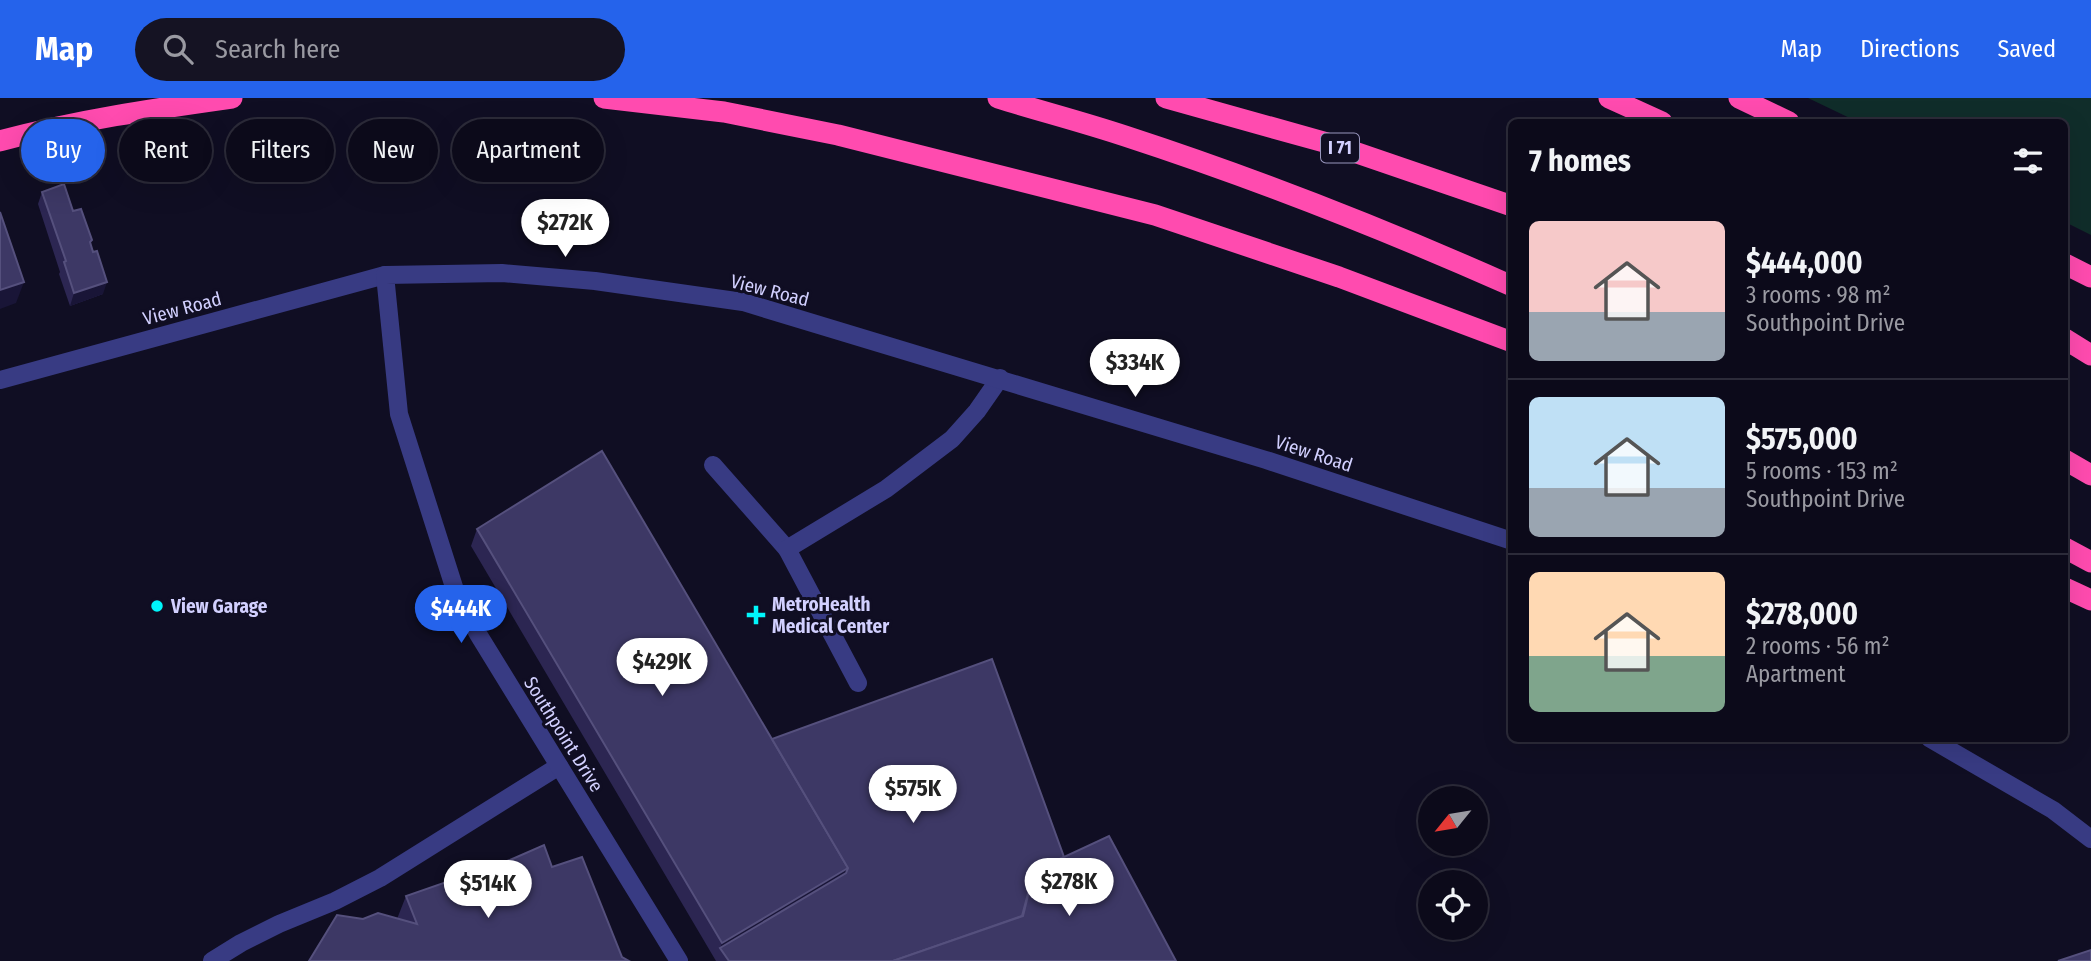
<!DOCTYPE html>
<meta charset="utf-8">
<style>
:root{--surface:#0c0a1a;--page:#151323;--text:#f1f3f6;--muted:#9a9aa2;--line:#2c2b39;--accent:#2563eb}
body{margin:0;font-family:"Fira Sans Condensed",sans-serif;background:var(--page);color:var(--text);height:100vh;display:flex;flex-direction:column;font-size:26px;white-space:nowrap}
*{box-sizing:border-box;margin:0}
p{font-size:23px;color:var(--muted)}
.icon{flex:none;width:38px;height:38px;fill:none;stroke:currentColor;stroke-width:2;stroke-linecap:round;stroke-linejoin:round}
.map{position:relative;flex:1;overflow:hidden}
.details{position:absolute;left:1508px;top:21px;width:560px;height:623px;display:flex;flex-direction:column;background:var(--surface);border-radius:10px;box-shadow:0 7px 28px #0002,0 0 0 2px var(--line)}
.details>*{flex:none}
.banner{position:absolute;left:21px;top:21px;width:665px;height:63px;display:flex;gap:14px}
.needle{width:46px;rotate:240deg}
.tools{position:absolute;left:1418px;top:688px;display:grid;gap:14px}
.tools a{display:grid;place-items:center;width:70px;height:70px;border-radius:50%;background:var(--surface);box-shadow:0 7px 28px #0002,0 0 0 2px var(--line);font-size:35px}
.price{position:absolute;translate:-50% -60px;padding:0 16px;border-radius:24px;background:#fff;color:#222;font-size:23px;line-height:46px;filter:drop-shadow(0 2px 4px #0008)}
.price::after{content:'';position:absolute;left:50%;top:42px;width:21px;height:16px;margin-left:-10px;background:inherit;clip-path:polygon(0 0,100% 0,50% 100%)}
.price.active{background:var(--accent);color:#fff}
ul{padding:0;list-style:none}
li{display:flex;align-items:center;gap:21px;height:175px;padding:0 21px}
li+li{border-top:2px solid var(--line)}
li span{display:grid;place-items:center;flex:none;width:196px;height:140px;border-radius:10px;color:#555}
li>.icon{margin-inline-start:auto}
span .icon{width:84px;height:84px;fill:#fffc;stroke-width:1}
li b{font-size:30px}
h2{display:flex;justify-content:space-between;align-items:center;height:84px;padding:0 21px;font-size:30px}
.tag{padding:0 24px;border-radius:32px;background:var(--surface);box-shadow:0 7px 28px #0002,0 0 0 2px var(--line);font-size:24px;line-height:63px}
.tag.active{background:var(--accent);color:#fff}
header{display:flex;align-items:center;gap:42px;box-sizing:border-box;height:98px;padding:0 35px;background:var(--accent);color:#fff}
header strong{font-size:33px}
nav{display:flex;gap:38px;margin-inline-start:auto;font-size:24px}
.search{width:490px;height:63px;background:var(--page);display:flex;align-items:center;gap:18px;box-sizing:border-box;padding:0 24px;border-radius:38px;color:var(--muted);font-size:26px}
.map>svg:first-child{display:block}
</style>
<header>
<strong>Map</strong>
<div class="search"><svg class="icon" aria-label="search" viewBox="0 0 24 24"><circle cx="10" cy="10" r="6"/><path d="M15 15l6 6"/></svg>Search here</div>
<nav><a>Map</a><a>Directions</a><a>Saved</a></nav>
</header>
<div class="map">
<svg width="2091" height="863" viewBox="0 0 2091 863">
<rect width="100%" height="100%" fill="#100e23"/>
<polygon fill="#102d2a" points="1808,0 2091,0 2091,137 2065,124 2065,24 1858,24"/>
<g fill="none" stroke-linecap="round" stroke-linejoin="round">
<g stroke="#383b83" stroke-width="18">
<polyline points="0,282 385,177"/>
<polyline points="713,367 787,451"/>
<polyline points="858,585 787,451 886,391 952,341 977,313 1000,280"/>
<polyline points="212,863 241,845 279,826 335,803 380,780 559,668"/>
</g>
<g stroke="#383b83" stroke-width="18">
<polyline points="1929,640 2053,712 2091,741"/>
<polyline points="679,863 478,536 455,492 399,316 385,177 502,175 595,183 743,204 1266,362 1512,443"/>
</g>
<g stroke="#ff4baf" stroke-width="21">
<polyline points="604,0 724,14 838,37 1155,117 1339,179 1512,244"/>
<path d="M998,0C1040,13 1083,24 1125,38C1257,81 1386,132 1512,188"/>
<polyline points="1166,0 1331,46 1512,108"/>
<polyline points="1609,0 1662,24"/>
<polyline points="1739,0 1789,24"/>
<path d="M0,43C76,22 154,11 232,0"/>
<polyline points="2065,166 2091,179"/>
<polyline points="2065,241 2091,257"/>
<polyline points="2065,362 2091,377"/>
<polyline points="2065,450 2091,464"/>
<polyline points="2065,490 2091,502"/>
</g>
</g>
<g fill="#2c2652">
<polygon points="42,94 73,113 91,147 103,196 70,208 59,176 60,174 38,106"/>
<polygon points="477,431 772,641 1064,759 1176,863 716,863 471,448"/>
<polygon points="552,769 622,859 363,821 397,821 406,798"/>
</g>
<g fill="#191537">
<polygon points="24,184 16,205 0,211 0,192"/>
<polygon points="107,184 103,196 70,208 74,195"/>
<polygon points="848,770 841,787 720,850 722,845"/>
</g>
<g fill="#3d3865" stroke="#55507d" stroke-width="2">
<polygon points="64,86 73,113 81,111 92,142 90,144 93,154 97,153 107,184 74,195 64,164 66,163 42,94"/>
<polygon points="0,114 24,184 0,192"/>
<polygon points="602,353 848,770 722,845 477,431"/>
<polygon points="992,561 1064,759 1034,773 1022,818 893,863 729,863 720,850 846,775 848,770 772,641"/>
<polygon points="1109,738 1176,863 893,863 1023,818 1034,773"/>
<polygon points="544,747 552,769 582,759 622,859 629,863 309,863 337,817 363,821 378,815 417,826 406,798 510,762"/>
<polygon points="2091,852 2091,863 2058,863"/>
</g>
<g fill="#00f6fb" stroke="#100e23" stroke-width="2.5">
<circle cx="157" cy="508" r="7"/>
<path d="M752.5 506.5h7v7h7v7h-7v7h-7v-7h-7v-7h7z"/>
</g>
<g text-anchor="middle" stroke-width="6" stroke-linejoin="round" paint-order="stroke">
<rect fill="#100e23" stroke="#9896bd" stroke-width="2" x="1321" y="35.5" width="38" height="29" rx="5"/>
<g font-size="18" font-weight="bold" fill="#d2d0ff">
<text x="1340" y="56">I 71</text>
</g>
<g font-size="19" fill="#d2d0ff" stroke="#100e23">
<text transform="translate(770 192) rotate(14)" y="7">View Road</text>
<text transform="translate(182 210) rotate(-15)" y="7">View Road</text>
<text transform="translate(1314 355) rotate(18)" y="7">View Road</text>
<text transform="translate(564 636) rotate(58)" y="7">Southpoint Drive</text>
</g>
<g font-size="19" font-weight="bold" fill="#d2d0ff" stroke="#100e23" text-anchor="start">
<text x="772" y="513">MetroHealth<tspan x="772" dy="22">Medical Center</tspan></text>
<text x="171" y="515">View Garage</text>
</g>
</g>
</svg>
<div class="tools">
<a><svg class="needle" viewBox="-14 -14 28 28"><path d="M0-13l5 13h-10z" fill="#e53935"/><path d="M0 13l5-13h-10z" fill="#9a9aa2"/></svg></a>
<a><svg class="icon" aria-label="locate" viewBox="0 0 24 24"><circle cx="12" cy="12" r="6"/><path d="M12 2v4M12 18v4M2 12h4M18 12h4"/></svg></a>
</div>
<b class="price" style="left:565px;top:161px">$272K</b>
<b class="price" style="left:1135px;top:301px">$334K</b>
<b class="price active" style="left:461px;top:547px">$444K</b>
<b class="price" style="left:662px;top:600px">$429K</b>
<b class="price" style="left:913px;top:727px">$575K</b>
<b class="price" style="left:1069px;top:820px">$278K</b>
<b class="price" style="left:488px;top:822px">$514K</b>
<div class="banner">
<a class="tag active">Buy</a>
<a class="tag">Rent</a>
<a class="tag">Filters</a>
<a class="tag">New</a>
<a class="tag">Apartment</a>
</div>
<section class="details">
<h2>7 homes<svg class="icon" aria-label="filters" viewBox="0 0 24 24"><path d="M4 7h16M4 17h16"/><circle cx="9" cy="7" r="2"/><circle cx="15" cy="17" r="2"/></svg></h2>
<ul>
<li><span style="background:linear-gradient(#f6c9c9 65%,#9aa5b1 0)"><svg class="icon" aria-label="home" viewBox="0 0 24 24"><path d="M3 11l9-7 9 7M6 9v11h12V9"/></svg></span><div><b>$444,000</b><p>3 rooms · 98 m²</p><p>Southpoint Drive</p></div></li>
<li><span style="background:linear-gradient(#bfe0f5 65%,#9aa5b1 0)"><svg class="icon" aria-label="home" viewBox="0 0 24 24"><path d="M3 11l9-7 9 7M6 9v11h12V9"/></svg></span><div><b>$575,000</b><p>5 rooms · 153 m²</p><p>Southpoint Drive</p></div></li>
<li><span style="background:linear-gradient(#ffd9b3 60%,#7fa58c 0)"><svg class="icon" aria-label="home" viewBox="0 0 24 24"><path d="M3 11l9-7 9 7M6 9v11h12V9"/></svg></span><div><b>$278,000</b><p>2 rooms · 56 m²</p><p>Apartment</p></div></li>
</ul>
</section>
</div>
